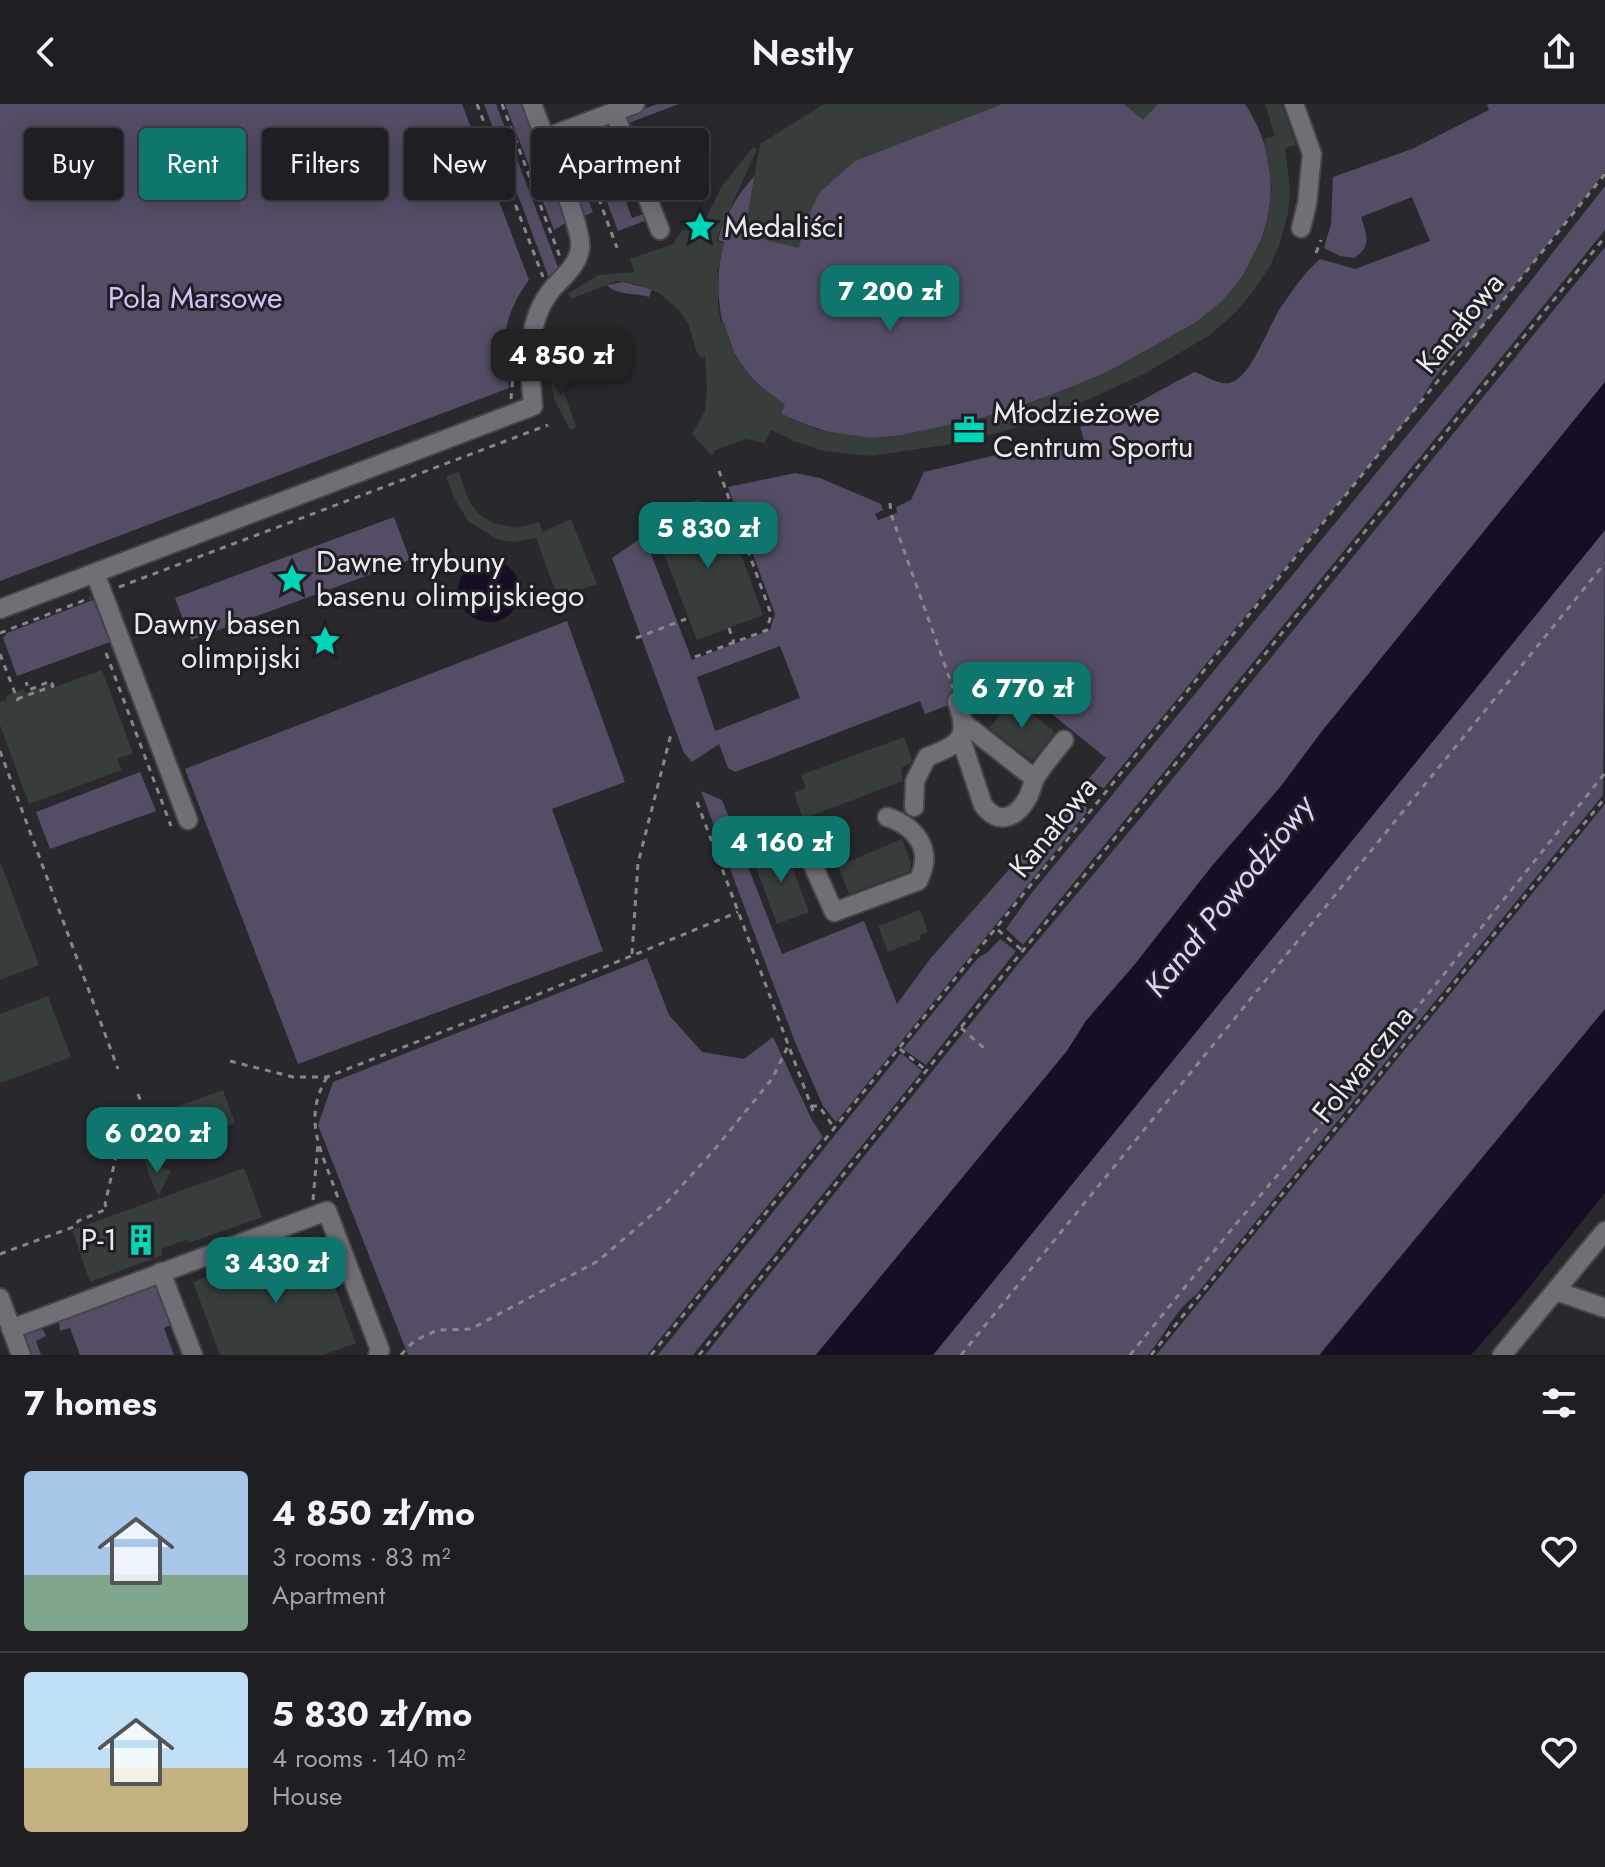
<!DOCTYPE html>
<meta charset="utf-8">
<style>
:root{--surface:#1f1e22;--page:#2c2b2f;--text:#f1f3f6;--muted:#a1a2a5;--line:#3c3c40;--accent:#0f766e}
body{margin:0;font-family:Jost,sans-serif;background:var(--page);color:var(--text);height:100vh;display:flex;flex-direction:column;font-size:30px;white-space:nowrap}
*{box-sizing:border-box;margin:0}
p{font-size:26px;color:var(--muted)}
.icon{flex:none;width:44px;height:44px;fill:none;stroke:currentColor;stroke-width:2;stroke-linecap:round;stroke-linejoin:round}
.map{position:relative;height:1251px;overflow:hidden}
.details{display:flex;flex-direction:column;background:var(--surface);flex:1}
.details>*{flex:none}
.guide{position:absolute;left:24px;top:24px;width:800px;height:72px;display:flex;gap:16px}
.price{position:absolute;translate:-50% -68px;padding:0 18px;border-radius:16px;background:var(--accent);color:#fff;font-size:26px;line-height:52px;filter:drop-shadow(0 2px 4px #0008)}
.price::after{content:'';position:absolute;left:50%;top:48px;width:24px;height:18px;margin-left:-12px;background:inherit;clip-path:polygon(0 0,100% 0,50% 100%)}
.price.selected{background:#222;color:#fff}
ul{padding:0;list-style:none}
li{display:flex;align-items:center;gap:24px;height:200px;padding:0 24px}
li+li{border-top:2px solid var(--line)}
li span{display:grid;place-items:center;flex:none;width:224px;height:160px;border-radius:8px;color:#555}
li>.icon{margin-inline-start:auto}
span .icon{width:96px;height:96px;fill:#fffc;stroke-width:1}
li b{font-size:34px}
h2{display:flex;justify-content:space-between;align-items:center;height:96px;padding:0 24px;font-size:34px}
.pill{padding:0 28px;border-radius:8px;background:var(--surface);box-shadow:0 4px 20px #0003,0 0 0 2px var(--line);font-size:28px;line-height:72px}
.pill.selected{background:var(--accent);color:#fff}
header{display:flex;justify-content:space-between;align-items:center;height:104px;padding:0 24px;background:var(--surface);font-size:36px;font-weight:600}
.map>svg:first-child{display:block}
</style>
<header><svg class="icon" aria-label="back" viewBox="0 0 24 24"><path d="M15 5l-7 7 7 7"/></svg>Nestly<svg class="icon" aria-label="share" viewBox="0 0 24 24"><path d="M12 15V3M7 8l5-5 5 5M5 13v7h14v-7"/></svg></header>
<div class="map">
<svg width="1605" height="1251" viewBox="0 0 1605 1251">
<rect width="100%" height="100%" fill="#29282d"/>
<g fill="#544d65" fill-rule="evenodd">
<path d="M0,0H462L529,176C501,215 502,238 509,284L0,477Z"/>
<polygon points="484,0 496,0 558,163 558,168 550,177"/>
<polygon points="505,0 523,0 567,118 554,126"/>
<polygon points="657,0 679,0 626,20 625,15 628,11"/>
<path d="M863,0H1245C1287,63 1276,140 1224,195C1162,260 963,332 873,334C839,334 811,323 780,310L785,301C775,294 764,286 755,277C720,241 711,188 724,138L718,136C726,106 744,81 766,60Z"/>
<path d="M1487,0H1605V68L1472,235C1450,250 1430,278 1418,302L1104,684L1086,678L1106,654L1011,577L925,610L920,597L735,668L728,664L719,640L692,658L684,649L612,454L644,432L692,556L770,526L775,510L728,383L795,369L820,374L881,400L883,406L875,410L878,416L897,409L896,403L911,396L924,368L992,352L1049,334L1055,348L1084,336L1080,323L1137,299L1194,268C1206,271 1217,281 1229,279C1251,275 1268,222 1281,203C1293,186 1304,169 1320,155L1355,165L1430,137L1412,93L1361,113C1367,131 1372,143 1354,154L1340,152L1324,144L1331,120L1333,73L1412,45L1489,6ZM780,542L800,594L715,627L697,573Z"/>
<polygon points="603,22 611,26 601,30 632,114 649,108 652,114 618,127 581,29"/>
<polygon points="566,35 593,108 582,113 558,45"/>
<polygon points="1605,82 1605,126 1023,841 1006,825 1030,791 1464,262"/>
<polygon points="1605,143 1605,278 1323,626 1280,683 1212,762 1136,859 1086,917 1067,947 816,1251 705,1251 1023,854 1143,711"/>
<path d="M623,178L652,185L649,193C636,189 615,191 607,181Z"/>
<polygon points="394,413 410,456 191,536 175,494"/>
<path d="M1605,426L1603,691L1196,1191C1174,1207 1165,1231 1148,1251H933Z"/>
<polygon points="93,496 110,538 17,572 3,534 7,529"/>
<polygon points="567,517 625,678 552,705 603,847 298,960 185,665"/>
<polygon points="140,668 156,707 50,745 36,708"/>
<polygon points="1081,684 1089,693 1086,709 836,1018 823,1002 795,938 701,687 722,696 782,850 864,817 897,900 930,855"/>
<polygon points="1605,700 1605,905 1319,1251 1156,1251"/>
<polygon points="1000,835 1016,847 926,961 903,945 978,854 988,848"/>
<polygon points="647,854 669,911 702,948 744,955 773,933 812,1016 823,1033 647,1251 408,1251 318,1021 333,978"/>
<polygon points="901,949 922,967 693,1251 658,1251"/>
<polygon points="148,1180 160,1184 176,1219 164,1224 174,1251 80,1251 70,1224 60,1227 59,1217"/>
<polygon points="37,1222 44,1227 46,1232 36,1237 41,1251 32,1251 23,1227"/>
</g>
<g fill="#170e25">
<polygon points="1605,278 1605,426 933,1251 816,1251 1067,947 1086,917 1136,859 1212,762 1280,684 1323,626"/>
<circle cx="489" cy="487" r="31"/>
<polygon points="1605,905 1605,1089 1509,1208 1471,1251 1320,1251"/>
</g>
<g fill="#363d3b">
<polygon points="824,0 1000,0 1000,1 855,57 819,89 804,122 799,144 744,131 760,40"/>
<polygon points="1124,0 1158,0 1143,16"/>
<polygon points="1265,0 1282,0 1296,41 1285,44 1290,84 1288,109 1280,139 1270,162 1254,186 1236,208 1210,231 1144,270 1052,312 1001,328 952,340 871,352 823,347 794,337 771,326 764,339 746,335 716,346 712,352 692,330 705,307 707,285 705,252 701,254 697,249 688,219 679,206 659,189 637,180 617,177 571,195 568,190 598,171 634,168 630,155 673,140 683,125 698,130 722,82 753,43 757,45 716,136 724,139 718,166 718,203 721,219 724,218 735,251 754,277 785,301 780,309 818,326 872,334 901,331 985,313 1034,298 1107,268 1196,218 1222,197 1241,175 1261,135 1267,116 1272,85 1264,35 1275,32"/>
<polygon points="555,261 576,323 570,326 555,297 547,263"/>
<polygon points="459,368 469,397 479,410 493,419 516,424 539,418 543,428 571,415 597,480 558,494 536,434 513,438 496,435 468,417 454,394 446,372"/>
<polygon points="699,395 702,405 707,403 711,412 725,406 763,511 697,536 662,445 660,446 655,433 670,427 667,419 672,417 668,407"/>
<polygon points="102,566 133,649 117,655 122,666 29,700 0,621 0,598 7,596 6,592 24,585 25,589 53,579 55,583"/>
<polygon points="1013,595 1055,628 1032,657 989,624"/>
<polygon points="904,633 912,656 910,660 901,664 903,677 803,715 794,689 806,684 801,671"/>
<polygon points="902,735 911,759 909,768 849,790 838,762"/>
<polygon points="778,737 781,745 785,744 809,808 777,820 753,756 768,750 765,742"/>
<polygon points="1,760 39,861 0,876 0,761"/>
<polygon points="920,806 928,828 920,831 921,835 888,848 878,822"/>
<polygon points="48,892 71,953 0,979 0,910"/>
<polygon points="223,986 235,1019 140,1053 130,1026 146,1020 145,1014"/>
<polygon points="144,1055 171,1067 158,1092 149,1070"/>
<polygon points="244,1064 262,1113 189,1139 188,1135 161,1145 163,1151 90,1178 72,1126"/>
<polygon points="316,1132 356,1239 323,1251 220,1251 193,1178"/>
</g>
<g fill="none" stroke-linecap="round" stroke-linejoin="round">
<defs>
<g id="minor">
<polyline points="1294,0 1312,50 1307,100 1301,124"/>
<polyline points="614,8 660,126"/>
<polyline points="545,34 635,0"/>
<polyline points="95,469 188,716"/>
<path d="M0,505L533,302C529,262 525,217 553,184C564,172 577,162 580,145C584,125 541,25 532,0"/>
<polyline points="965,620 1034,674"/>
<path d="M961,635L983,701C998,721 1015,715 1027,695C1032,687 1032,678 1037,671C1045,659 1055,647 1064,636"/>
<path d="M914,703L915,677L927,653C961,640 970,634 957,597"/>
<path d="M799,730L834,808L918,777C934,746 917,723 887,713"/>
<polyline points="161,1168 193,1251"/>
<polyline points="1556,1187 1605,1204"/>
<polyline points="0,1194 21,1251"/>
<polyline points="11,1225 327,1107 380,1246 378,1251"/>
<polyline points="1502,1251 1605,1127"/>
</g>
</defs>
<use href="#minor" stroke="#46454a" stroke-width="22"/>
<g stroke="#87868a" stroke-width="3" stroke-dasharray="6 6" stroke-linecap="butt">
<polyline points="477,0 543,173"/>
<polyline points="502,0 560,153"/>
<polyline points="578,38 617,144"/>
<polyline points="1316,149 1321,136"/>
<polyline points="513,251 514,235"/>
<polyline points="511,295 513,270"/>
<polyline points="890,399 891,410 953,584"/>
<polyline points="119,483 548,321"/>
<polyline points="729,524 734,539"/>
<polyline points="0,529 90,494"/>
<polyline points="636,534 686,515"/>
<polyline points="106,549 171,722"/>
<polyline points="0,550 18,597"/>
<polyline points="695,553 767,526 771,510 719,367"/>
<polyline points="17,595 53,582 51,577 29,586 26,578"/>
<polyline points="0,647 118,965"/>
<polyline points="697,698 815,1012"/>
<polyline points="998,826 1023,847"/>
<polyline points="632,850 638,759 671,630"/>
<polyline points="961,924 984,944"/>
<polyline points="900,945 927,967"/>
<polyline points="230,957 293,973 327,973 539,890 738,808"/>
<path d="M327,973C301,1017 323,1049 338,1094"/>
<polyline points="138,990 141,998"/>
<polyline points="811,1002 819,1002 835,1025"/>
<polyline points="313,1096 318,1040"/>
<polyline points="0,1150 76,1122 78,1117 107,1105 105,1100 126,1009 124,1004"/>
<polyline points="401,1251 414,1237 438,1226 471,1225 598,1157 668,1097 714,1046 772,975 789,940"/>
<polyline points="651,1251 1605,70"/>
<polyline points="699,1251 986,892 1605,133"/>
<polyline points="961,1251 1605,459"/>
<polyline points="1130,1251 1236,1120 1372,960 1605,669"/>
<polyline points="1151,1251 1605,694"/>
</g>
<use href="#minor" stroke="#716f76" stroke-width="18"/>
</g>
<defs>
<symbol id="sight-bare" viewBox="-9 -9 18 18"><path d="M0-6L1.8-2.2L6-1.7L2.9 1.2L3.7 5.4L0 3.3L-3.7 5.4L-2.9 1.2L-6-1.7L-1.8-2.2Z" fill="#00d5b7" stroke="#201e24" stroke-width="2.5" paint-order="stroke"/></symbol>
<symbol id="office-bare" viewBox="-9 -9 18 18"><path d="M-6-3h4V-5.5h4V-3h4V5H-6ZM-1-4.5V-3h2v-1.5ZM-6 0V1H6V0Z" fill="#00d5b7" stroke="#201e24" stroke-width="2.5" paint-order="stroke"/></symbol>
<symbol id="building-bare" viewBox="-9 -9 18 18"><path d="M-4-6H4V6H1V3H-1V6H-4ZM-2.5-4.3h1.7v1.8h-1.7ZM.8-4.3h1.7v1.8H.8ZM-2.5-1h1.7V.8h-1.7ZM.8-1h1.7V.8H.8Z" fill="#00d5b7" stroke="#201e24" stroke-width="2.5" paint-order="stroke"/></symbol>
</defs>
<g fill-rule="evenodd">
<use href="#sight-bare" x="678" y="101" width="44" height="44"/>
<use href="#office-bare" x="947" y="304" width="44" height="44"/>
<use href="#sight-bare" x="270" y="453" width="44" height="44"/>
<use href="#sight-bare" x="303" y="515" width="44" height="44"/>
<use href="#building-bare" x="119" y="1114" width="44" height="44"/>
</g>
<g text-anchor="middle" stroke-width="6" stroke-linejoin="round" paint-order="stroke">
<g font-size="30" fill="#eae9ed" stroke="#201e24" text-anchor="start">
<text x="724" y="133">Medaliści</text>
<text x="993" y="319">Młodzieżowe<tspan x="993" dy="34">Centrum Sportu</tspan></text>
<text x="316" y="468">Dawne trybuny<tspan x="316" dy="34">basenu olimpijskiego</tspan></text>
<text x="301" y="530" text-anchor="end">Dawny basen<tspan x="301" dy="34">olimpijski</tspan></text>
<text x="117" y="1146" text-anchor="end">P-1</text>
</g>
<g font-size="30" fill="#d1c1f6" stroke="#201e24">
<text x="195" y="204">Pola Marsowe</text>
</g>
<g font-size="30" fill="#eae9ed" stroke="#201e24">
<text transform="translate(1460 219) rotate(-51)" y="10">Kanałowa</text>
<text transform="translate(1053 723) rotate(-51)" y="10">Kanałowa</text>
<text transform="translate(1363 960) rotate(-51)" y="10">Folwarczna</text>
</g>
<g font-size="32" font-style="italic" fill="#ddd0fb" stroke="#201e24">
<text transform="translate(1229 792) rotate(-51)" y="11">Kanał Powodziowy</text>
</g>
</g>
</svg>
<b class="price" style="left:890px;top:229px">7 200 zł</b>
<b class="price selected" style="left:561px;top:293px">4 850 zł</b>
<b class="price" style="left:708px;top:466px">5 830 zł</b>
<b class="price" style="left:1022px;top:626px">6 770 zł</b>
<b class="price" style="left:781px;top:780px">4 160 zł</b>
<b class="price" style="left:157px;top:1071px">6 020 zł</b>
<b class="price" style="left:276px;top:1201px">3 430 zł</b>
<div class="guide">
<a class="pill">Buy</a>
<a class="pill selected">Rent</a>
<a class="pill">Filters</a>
<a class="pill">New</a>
<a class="pill">Apartment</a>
</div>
</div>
<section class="details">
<h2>7 homes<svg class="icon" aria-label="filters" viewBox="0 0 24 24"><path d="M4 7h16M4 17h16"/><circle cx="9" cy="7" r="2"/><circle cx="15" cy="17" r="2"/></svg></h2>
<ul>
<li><span style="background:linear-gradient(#a9c7e8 65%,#7fa58c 0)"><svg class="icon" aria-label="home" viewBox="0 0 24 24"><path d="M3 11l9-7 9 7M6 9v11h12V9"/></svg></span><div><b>4 850 zł/mo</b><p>3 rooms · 83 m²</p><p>Apartment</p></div><svg class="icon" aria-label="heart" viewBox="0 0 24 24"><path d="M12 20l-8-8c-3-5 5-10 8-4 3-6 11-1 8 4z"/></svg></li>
<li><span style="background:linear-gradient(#bfe0f5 60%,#c2b280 0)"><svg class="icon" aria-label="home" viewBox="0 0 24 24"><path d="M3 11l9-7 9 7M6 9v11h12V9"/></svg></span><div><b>5 830 zł/mo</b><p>4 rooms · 140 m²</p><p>House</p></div><svg class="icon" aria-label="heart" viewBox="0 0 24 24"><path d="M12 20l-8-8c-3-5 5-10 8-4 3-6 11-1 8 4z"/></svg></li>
</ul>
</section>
